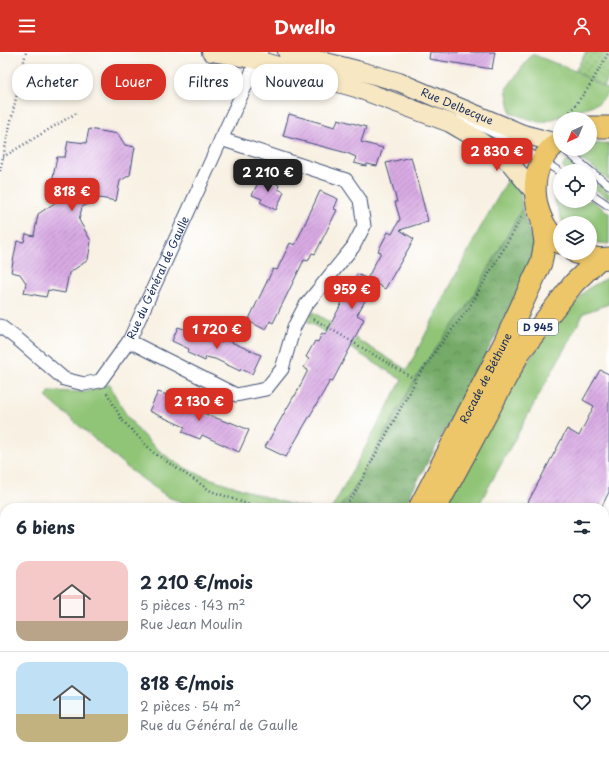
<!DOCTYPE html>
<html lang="fr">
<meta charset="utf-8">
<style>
:root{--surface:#fff;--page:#f6f6f7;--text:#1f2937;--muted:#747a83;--line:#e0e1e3;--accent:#d93025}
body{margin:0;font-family:"Playpen Sans",sans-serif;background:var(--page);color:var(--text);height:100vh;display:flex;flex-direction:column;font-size:15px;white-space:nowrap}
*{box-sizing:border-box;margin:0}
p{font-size:13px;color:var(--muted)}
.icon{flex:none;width:22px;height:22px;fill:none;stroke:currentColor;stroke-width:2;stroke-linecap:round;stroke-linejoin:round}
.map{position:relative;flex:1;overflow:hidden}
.side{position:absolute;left:0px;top:451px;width:609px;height:256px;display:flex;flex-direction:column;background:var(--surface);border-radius:16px 16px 0 0;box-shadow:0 2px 6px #0003}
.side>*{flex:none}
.top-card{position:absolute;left:12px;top:12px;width:400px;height:36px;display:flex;gap:8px}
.needle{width:26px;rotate:224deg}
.tools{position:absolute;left:553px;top:60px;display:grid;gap:8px}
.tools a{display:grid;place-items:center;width:44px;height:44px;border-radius:50%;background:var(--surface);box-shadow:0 2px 6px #0003;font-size:20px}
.price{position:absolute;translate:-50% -34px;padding:0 9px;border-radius:8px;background:var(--accent);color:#fff;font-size:13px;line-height:26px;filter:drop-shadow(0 1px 2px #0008)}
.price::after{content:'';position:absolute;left:50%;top:24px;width:12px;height:9px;margin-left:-6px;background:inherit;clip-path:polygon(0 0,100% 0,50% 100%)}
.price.current{background:#222;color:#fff}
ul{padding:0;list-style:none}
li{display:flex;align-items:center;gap:12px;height:100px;padding:0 16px}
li+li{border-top:1px solid var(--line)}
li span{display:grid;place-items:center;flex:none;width:112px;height:80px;border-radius:12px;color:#555}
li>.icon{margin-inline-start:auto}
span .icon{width:48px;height:48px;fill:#fffc;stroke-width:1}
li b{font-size:17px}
h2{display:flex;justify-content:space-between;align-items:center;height:48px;padding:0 16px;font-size:17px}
.pill{padding:0 14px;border-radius:16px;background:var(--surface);box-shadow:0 2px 6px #0003;font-size:14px;line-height:36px}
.pill.current{background:var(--accent);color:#fff}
header{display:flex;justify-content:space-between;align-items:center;height:52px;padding:0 16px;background:var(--accent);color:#fff;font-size:18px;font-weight:700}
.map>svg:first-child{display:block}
</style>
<header><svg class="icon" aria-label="menu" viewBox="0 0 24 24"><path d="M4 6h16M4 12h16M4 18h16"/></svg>Dwello<svg class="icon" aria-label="person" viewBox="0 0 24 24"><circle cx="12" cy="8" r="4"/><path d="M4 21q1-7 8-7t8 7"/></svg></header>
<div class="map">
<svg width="609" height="707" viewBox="0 0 609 707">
<defs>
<pattern id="forest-crowns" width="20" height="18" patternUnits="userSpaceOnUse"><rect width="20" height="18" fill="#74aa67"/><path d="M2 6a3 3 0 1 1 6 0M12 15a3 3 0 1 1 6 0" fill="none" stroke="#5e8b58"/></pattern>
<pattern id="park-dots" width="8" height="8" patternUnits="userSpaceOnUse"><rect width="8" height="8" fill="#90c476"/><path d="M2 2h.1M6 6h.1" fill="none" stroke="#75a064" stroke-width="1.8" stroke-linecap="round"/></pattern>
<pattern id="building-hatch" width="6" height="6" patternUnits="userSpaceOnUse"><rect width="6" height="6" fill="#d9aae4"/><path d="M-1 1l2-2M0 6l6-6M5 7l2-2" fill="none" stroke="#af8bbc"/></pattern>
</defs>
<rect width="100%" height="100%" fill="#fff"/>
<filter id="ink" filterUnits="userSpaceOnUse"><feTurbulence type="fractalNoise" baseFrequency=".025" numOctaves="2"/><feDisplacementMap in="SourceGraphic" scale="8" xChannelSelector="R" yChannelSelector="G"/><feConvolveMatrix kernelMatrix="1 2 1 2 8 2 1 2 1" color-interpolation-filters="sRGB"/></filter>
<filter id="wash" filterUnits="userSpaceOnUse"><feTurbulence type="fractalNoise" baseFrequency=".012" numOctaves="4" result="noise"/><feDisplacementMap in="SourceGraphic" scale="16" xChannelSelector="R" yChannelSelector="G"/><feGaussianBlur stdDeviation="0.9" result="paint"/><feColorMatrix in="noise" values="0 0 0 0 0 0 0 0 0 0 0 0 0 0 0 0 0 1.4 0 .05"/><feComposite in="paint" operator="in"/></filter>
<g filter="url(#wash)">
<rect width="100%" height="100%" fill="#f8f1e3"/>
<g fill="#90c476" stroke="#567a6a">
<polygon points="532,2 575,19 609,38 609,41 599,51 544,70 538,70 511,61 506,37"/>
<polygon points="601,91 609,92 609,129 595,117 573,103 582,97 590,97 590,93"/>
<polygon points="567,109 580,119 568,119 562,115"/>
<polygon points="509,126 520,137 522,157 466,257 435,297 416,326 352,440 339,456 332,456 402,328 307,269 313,260 407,318 479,178"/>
<polygon points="557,126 560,127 560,149 590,149 590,147 609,161 609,192 590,190 590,171 563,171 555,149"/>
<polygon points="590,127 609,141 609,147 590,134"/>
<polygon points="609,225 609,252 584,261 477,456 441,456 480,379 543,288 587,237"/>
<path d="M110,332C125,370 158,405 196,421C210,427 225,431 239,436C262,444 285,452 309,456H197L168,445L130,418L46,345L50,339L86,340Z"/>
<polygon points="0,631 5,631 5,702 535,702 531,707 0,707"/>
</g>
<polygon fill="url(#forest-crowns)" stroke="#486c62" points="522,157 535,198 520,239 403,456 339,456 352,440 416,326 435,297 466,257"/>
<polygon fill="url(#park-dots)" stroke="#567a6a" points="586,0 609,0 609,25 604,35 575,19"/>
<g id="blocks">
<g fill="url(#building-hatch)">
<polygon points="430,0 495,0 492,17 429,7"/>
<polygon points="289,62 335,75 338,67 366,75 361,90 383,96 377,114 367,112 366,114 354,111 356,105 347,101 283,84"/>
<polygon points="89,77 118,82 125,93 135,95 130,123 120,129 116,149 100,146 82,155 79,168 91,189 88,208 69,221 65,241 48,238 46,245 24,241 26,231 20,222 11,220 17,189 24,190 26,182 34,184 38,162 73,139 51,135 57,105 65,105 68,89 86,91"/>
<polygon points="411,105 428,169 400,178 414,187 385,237 375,231 357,263 364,267 350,296 332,330 330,329 286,405 265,395 294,344 295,344 308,318 304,316 309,307 306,305 315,289 318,290 322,281 325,283 357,222 370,228 367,227 381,200 378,199 388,180 392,182 400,167 395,150 397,150 386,111"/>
<polygon points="261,125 279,133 278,137 284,140 276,158 260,150 262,147 252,143"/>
<polygon points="320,139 338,147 334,157 337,158 315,202 312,201 308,209 304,208 273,271 270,269 266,278 248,269 273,217 277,218 290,191 295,193"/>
<polygon points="178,275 187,278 188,275 222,291 224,287 261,303 252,322 241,317 240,319 215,307 206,305 205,309 188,301 189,297 172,289"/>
<polygon points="600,318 609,322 609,440 601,456 538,456 528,450 567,377 579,384 594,354 583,348"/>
<polygon points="158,340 167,343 168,340 186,348 184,352 194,356 193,357 229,371 230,370 249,378 239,400 202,383 200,387 182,380 185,375 149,359"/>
</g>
</g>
</g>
<g filter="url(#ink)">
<use href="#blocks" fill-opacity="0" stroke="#3c4c72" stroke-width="1"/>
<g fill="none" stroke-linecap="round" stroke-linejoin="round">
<defs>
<g id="lane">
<polyline points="460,65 519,94 560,120"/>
<polyline points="564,97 590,119"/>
<polyline points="590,119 609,133"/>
<polyline points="590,141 609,154"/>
</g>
<g id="street">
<path id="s1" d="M0,274L20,289L64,327L84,332L100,329L129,289L261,0"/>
<polyline points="129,289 236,343 266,337 282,317 294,275 305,254 353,195 364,174 360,148 346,128 221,87"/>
<polyline points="604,594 609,585"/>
<polyline points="542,707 544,702"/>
</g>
<g id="secondary">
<polyline points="211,0 257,8 356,36 450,71 474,85 510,111 535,141"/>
<path id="s2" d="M287,0L357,18L399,30L523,82L557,91"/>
</g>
<g id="primary">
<polyline points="590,75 609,75"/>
<path d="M560,89C524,113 530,166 560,191"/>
<polyline points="576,201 599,207 609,206"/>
<path id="s3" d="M419,456L505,289L541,211L545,191L542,170"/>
<polyline points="436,456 520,300 574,231 599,207"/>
<polyline points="282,707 285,702"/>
</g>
</defs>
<use href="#lane" stroke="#3c4c72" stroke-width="9"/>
<use href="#street" stroke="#3c4c72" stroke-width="15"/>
<use href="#secondary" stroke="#3c4c72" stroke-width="20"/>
<use href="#primary" stroke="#3c4c72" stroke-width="23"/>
<g stroke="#3c4c72" stroke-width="2.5" stroke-dasharray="1 3" stroke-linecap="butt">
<polyline points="571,67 569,61 589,35 609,0"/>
<polyline points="3,105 78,60"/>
<polyline points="0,119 26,0"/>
<polyline points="314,267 416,328"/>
<polyline points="107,341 122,368 154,401 211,439 258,456"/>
<polyline points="344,456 354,442 416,328 437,297 469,256 522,165"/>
<polyline points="512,702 521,707"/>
<polyline points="331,707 334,702"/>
</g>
<use href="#lane" stroke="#fff" stroke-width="7"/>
<use href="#street" stroke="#fff" stroke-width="13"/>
<use href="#secondary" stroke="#f7e8c3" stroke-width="18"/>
<use href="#primary" stroke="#ecc669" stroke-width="21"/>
</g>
</g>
<g text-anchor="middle" stroke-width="3" stroke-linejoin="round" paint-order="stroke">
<rect fill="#fff" stroke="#5f6d8e" stroke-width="1" x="518" y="267" width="40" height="16" rx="3"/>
<g font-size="10" font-weight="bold" fill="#1b2f5e">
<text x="538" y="279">D 945</text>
</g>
<g font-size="11" fill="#1b2f5e" stroke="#fff">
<text dy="4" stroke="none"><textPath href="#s2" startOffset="179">Rue Delbecque</textPath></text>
<text dy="4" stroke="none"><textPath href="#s1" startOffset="239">Rue du Général de Gaulle</textPath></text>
<text dy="4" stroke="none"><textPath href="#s3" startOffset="146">Rocade de Béthune</textPath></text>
</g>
</g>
</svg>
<div class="tools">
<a><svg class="needle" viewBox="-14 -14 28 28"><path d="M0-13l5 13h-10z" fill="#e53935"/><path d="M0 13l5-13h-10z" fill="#747a83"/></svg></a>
<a><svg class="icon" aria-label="locate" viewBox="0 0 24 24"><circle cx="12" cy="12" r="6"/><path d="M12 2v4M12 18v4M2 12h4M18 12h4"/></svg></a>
<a><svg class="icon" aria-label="layers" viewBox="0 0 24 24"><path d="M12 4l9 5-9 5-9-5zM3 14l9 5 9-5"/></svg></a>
</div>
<b class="price" style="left:497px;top:120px">2 830 €</b>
<b class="price current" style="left:268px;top:141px">2 210 €</b>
<b class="price" style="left:72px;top:160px">818 €</b>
<b class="price" style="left:352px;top:258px">959 €</b>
<b class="price" style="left:217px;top:298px">1 720 €</b>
<b class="price" style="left:199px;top:370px">2 130 €</b>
<div class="top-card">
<a class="pill">Acheter</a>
<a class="pill current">Louer</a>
<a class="pill">Filtres</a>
<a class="pill">Nouveau</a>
</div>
<section class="side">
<h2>6 biens<svg class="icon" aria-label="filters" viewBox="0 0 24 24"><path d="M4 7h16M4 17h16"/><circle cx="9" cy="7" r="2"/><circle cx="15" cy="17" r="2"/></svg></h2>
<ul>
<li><span style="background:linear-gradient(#f6c9c9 75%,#b9a48a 0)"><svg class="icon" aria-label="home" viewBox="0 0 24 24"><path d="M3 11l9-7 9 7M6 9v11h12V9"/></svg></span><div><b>2 210 €/mois</b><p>5 pièces · 143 m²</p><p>Rue Jean Moulin</p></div><svg class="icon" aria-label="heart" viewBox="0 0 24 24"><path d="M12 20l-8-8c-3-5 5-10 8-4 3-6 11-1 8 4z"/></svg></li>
<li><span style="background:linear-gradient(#bfe0f5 65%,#c2b280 0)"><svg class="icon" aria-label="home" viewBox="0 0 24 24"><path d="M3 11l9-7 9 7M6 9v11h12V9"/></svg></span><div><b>818 €/mois</b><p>2 pièces · 54 m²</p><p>Rue du Général de Gaulle</p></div><svg class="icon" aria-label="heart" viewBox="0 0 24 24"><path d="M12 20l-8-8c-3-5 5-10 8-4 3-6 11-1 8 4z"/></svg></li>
</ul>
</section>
</div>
